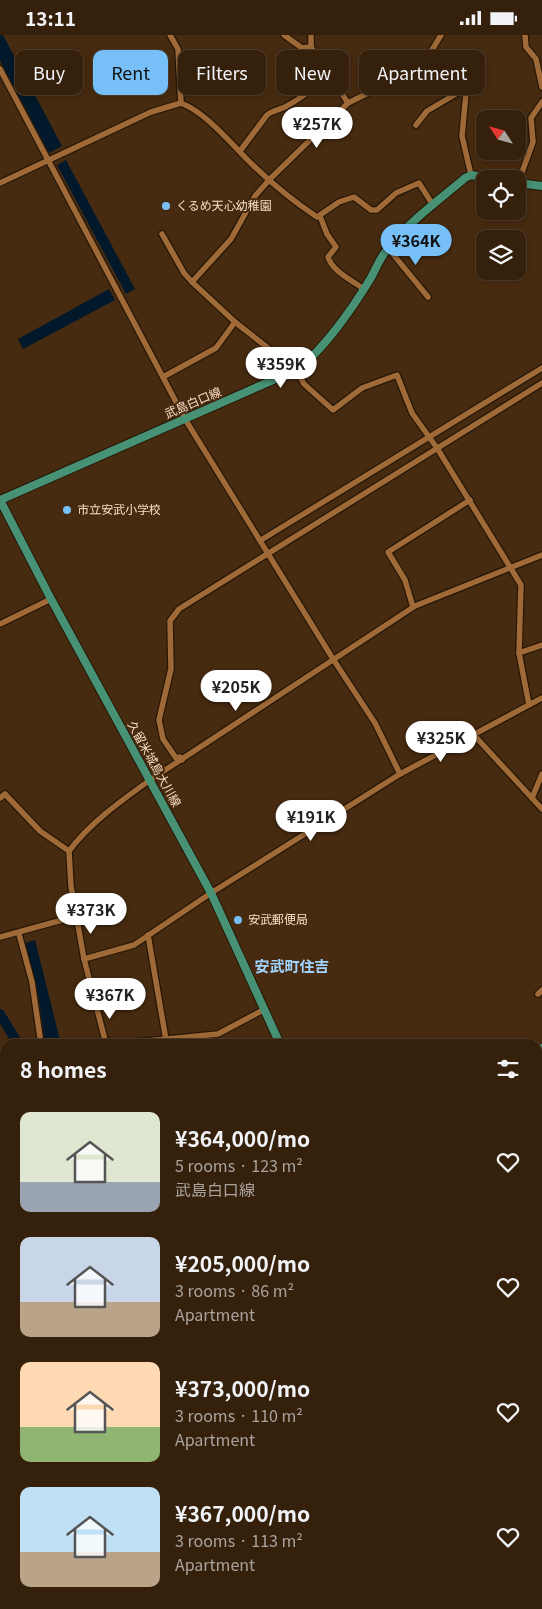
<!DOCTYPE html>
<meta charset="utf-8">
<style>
:root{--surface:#35200c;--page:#3d2815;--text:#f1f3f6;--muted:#aaa39d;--line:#4f3e2d;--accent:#77bff7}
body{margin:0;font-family:Georgia,"Noto Sans JP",serif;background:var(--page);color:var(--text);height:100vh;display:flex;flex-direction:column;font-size:19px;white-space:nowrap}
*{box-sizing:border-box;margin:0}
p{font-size:16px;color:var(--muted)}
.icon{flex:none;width:28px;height:28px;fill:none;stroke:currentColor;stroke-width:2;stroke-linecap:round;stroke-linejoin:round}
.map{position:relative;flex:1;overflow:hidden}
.drawer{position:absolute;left:0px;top:1004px;width:542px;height:571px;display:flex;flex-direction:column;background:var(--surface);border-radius:15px 15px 0 0;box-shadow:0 2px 8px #0003,0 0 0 1px var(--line)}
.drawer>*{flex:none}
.guide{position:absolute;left:15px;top:15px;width:512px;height:45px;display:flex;gap:10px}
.needle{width:32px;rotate:306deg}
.controls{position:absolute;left:476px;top:75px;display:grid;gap:10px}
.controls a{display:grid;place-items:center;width:50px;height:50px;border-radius:10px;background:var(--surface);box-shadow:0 2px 8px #0003,0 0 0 1px var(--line);font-size:25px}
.price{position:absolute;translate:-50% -42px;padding:0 11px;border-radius:18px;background:#fff;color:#222;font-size:16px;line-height:32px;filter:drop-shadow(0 1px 2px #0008)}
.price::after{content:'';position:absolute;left:50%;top:30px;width:15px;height:11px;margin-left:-8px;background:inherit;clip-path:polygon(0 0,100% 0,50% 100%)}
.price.active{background:var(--accent);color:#111}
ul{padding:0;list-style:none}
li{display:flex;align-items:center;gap:15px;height:125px;padding:0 20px}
li span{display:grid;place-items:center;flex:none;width:140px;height:100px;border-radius:10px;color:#555}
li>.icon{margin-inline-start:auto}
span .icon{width:60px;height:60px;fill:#fffc;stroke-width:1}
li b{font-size:21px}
h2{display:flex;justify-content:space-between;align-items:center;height:60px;padding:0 20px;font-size:21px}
.pill{padding:0 18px;border-radius:10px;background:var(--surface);box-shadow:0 2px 8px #0003,0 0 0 1px var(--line);font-size:18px;line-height:45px}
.pill.active{background:var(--accent);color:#111}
.status{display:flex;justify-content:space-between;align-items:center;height:35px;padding:0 25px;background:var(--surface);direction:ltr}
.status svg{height:14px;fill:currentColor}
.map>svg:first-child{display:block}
</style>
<div class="status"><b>13:11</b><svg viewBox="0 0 49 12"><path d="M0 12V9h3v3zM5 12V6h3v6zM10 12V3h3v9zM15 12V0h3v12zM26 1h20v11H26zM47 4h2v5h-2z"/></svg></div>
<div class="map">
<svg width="542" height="1574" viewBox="0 0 542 1574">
<rect width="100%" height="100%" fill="#472b10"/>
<g fill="#01192a">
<polygon points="0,0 3,0 62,111 49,118 0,26"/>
<polygon points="66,125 135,254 126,259 57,130"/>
<polygon points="109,254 115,265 23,314 18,304"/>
<polygon points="35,905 61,1009 45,1009 39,966 25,908"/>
</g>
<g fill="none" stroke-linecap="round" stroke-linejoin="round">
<g stroke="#01192a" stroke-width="2">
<polyline points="0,1547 5,1546"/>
<polyline points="101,1574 103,1570"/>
</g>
<polyline stroke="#01192a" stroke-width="10" points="0,979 18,1009"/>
<defs>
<g id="minor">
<polyline points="170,0 178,14 181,68"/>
<polyline points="284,0 302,13 311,12"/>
<polyline points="311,0 311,12 348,68"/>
<polyline points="441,0 432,15 413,36 348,68 270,144 255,161 231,204 192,247 235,287 296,335 304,349 333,375 362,353 397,340 412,378 437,413 521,550 519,618 529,670"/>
<polyline points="525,0 526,12 536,24 542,52"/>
<polyline points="432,15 459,35 467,47 462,101 471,140"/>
<polyline points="0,34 185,384 333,624 375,688 400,739"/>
<polyline points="416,90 427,76 466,53"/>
<path d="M240,116L267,80C273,75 279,75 285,72C302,63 316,51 330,39"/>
<path d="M0,148L151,77L181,68C209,79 235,114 257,134C275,151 296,168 317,182L339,167L354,162L371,175H377L396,158L419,148L433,170"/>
<polyline points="518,148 533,107 531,83 542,67"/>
<path d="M320,181L327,199L336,212L328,222C332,236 353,246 364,254"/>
<polyline points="162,199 184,238 192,247"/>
<polyline points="388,213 428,262"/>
<polyline points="163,342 216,313 235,287"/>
<polyline points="261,505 542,333"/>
<polyline points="413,572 405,545 388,517 470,465"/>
<polyline points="0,589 51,564"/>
<polyline points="519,618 542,610"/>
<polyline points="473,699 542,774"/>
<polyline points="182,725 180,722 176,723 163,704 159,685 171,634 170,586 179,574 542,348"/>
<polyline points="0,763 5,759 40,796 69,816"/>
<polyline points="532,763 542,739"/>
<polyline points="19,899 32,947 41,1009"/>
<polyline points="148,900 166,1005"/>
<polyline points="0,902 77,881"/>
<polyline points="84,924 134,910 211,858 400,739 542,663"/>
<polyline points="538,959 542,955"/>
<path d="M265,974L218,999L116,1009L105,1005L84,924L71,851L69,816C91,787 121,766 150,745L415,571L542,520"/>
<polyline points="0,1052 5,1049"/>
<polyline points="0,1087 5,1095"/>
<polyline points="0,1179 5,1180"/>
<polyline points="538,1197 542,1191"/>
<polyline points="0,1210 5,1184"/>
<polyline points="0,1252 5,1252"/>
<polyline points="538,1314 542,1315"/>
<polyline points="0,1341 5,1404"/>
<polyline points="0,1453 5,1450"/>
<polyline points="0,1497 5,1492"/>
<polyline points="386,1570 386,1574"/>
<polyline points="106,1574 107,1570"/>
<polyline points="183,1574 184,1570"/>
<polyline points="348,1574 352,1570"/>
<polyline points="517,1574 520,1570"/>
</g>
<g id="major">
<polyline points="518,148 542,151"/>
<polyline points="0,465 51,564 211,858 280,1009"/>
<path d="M0,465L296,335C322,317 352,274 369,246C375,237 378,226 386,216C407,188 438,166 465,143L471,140L493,144"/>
<polyline points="538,1021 542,1013"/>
<polyline points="538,1562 542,1572"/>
<polyline points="27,1574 28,1570"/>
</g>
</defs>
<use href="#minor" stroke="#261606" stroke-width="8"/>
<use href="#major" stroke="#261606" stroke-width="10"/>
<use href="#minor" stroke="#9f6a37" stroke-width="5.5"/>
<use href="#major" stroke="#479274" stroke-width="8"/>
</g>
<g fill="#77bff7" stroke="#472b10" stroke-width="2">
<circle cx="166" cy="171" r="5"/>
<circle cx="67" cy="475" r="5"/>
<circle cx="238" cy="885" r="5"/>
</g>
<g text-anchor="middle" stroke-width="4" stroke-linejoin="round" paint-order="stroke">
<g font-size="12" fill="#fadcc2" stroke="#472b10" text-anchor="start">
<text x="176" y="175">くるめ天心幼稚園</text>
<text x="77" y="479">市立安武小学校</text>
<text x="248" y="889">安武郵便局</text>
</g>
<g font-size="12" fill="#fadcc2" stroke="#472b10">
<text transform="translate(193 368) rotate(-23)" y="4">武島白口線</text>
<text transform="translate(154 729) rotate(61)" y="4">久留米城島大川線</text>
</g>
<g font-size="15" font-weight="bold" fill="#a0d4fe" stroke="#472b10">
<text x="292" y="937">安武町住吉</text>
</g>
</g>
</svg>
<div class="controls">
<a><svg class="needle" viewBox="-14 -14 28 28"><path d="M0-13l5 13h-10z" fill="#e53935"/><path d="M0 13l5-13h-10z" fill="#aaa39d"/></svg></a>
<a><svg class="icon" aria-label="locate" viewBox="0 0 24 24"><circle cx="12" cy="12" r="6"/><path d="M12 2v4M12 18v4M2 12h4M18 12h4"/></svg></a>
<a><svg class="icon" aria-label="layers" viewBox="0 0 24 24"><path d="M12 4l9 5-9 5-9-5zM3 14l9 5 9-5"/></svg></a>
</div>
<b class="price" style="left:317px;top:114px">¥257K</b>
<b class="price active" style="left:416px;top:231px">¥364K</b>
<b class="price" style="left:281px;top:354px">¥359K</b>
<b class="price" style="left:236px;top:677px">¥205K</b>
<b class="price" style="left:441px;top:728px">¥325K</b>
<b class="price" style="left:311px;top:807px">¥191K</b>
<b class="price" style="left:91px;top:900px">¥373K</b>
<b class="price" style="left:110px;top:985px">¥367K</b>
<div class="guide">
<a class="pill">Buy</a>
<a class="pill active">Rent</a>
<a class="pill">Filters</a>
<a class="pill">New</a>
<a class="pill">Apartment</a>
</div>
<section class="drawer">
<h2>8 homes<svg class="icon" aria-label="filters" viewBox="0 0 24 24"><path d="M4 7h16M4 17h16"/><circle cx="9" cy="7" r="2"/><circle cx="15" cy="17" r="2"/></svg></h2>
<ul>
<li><span style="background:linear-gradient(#dfe7d0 70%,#9aa5b1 0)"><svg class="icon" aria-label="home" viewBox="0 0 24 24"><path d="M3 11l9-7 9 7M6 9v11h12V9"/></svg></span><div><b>¥364,000/mo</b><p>5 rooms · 123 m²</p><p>武島白口線</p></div><svg class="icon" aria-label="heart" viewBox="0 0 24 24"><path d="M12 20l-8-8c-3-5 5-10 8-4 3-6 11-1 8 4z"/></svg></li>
<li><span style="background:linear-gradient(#c9d6e8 65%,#b9a48a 0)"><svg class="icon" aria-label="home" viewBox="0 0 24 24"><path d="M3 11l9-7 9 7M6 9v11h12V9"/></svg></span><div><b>¥205,000/mo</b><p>3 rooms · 86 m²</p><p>Apartment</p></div><svg class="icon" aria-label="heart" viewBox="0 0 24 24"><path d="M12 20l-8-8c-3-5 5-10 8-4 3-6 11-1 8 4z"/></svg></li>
<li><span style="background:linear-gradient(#ffd9b3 65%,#8fb573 0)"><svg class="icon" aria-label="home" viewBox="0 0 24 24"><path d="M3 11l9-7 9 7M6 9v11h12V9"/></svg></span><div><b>¥373,000/mo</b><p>3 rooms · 110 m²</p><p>Apartment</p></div><svg class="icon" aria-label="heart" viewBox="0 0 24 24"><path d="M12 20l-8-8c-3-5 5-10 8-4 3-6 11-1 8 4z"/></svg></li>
<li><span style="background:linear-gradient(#bfe0f5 65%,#b9a48a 0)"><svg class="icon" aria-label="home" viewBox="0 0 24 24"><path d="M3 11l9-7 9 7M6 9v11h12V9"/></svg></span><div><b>¥367,000/mo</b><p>3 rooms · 113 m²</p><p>Apartment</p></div><svg class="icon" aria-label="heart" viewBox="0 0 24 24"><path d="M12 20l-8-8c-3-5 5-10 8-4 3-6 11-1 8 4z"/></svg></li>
</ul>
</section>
</div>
